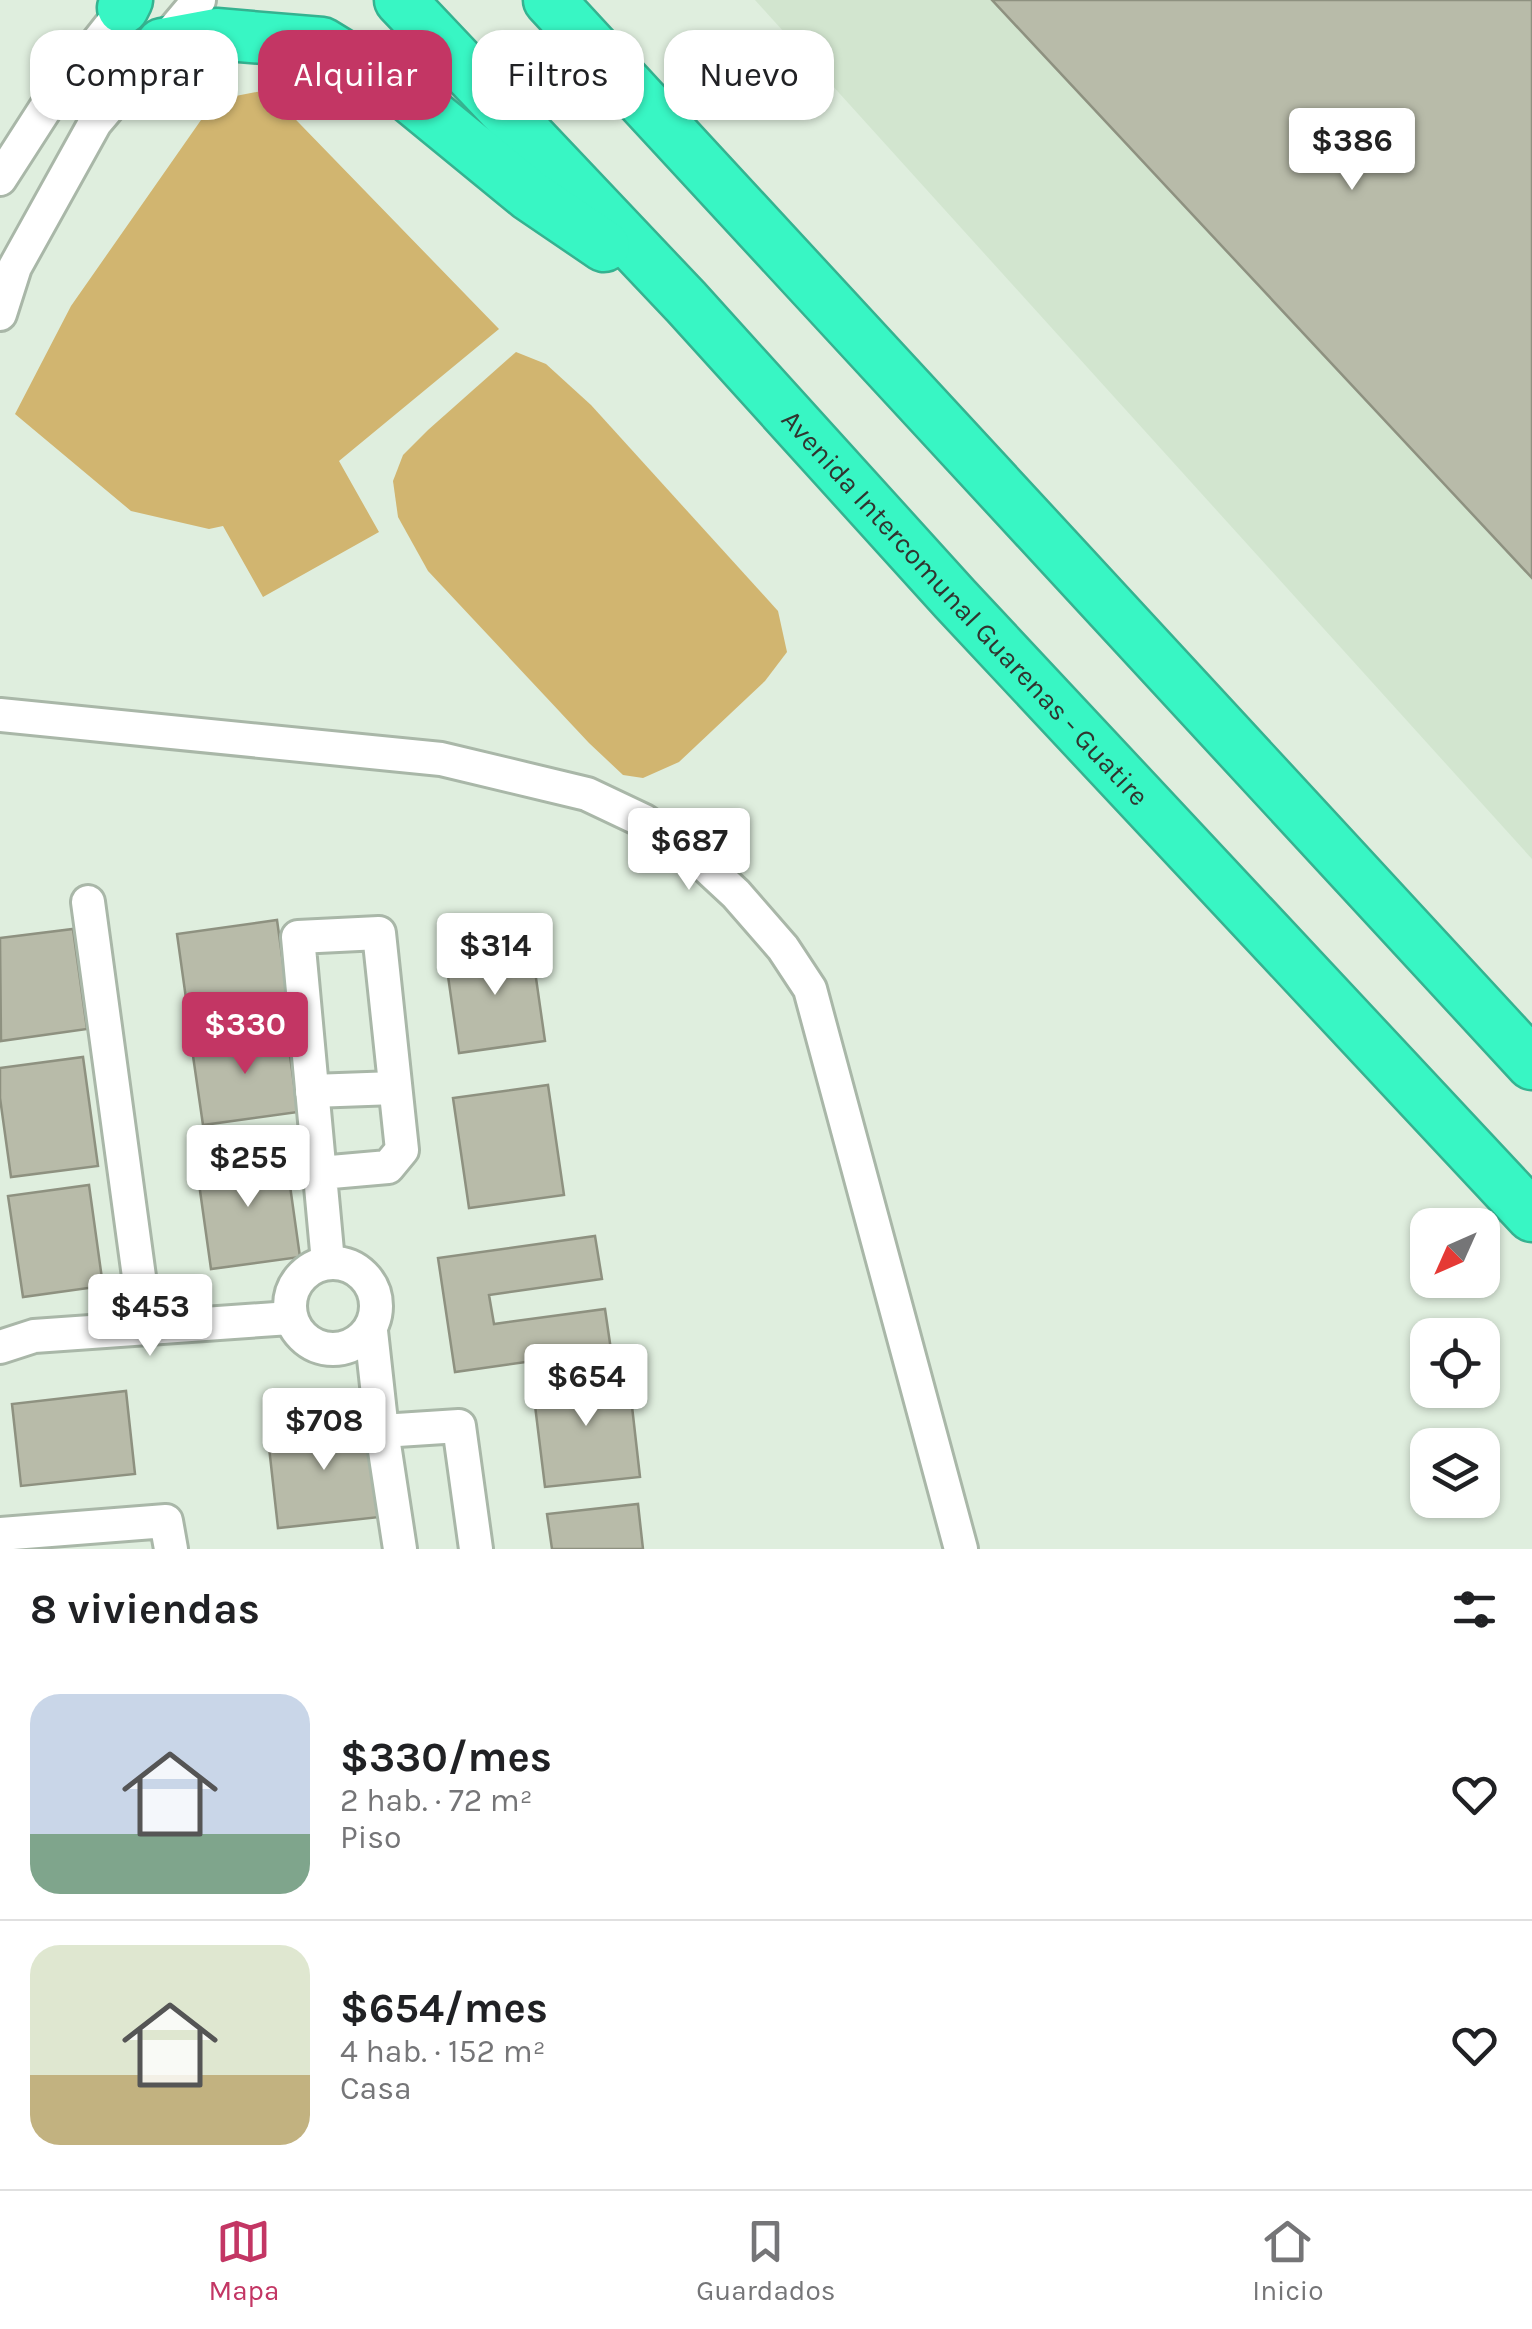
<!DOCTYPE html>
<html lang="es">
<meta charset="utf-8">
<style>
:root{--surface:#fff;--page:#f6f6f6;--text:#202124;--muted:#757577;--line:#e0e0e0;--accent:#c33664}
body{margin:0;font-family:Karla,sans-serif;background:var(--page);color:var(--text);height:100vh;display:flex;flex-direction:column;font-size:38px;white-space:nowrap}
*{box-sizing:border-box;margin:0}
p{font-size:32px;color:var(--muted)}
.icon{flex:none;width:55px;height:55px;fill:none;stroke:currentColor;stroke-width:2;stroke-linecap:round;stroke-linejoin:round}
.map{position:relative;height:1549px;overflow:hidden}
.sheet{display:flex;flex-direction:column;background:var(--surface);flex:1}
.sheet>*{flex:none}
.top-card{position:absolute;left:30px;top:30px;width:1000px;height:90px;display:flex;gap:20px}
.needle{width:65px;rotate:225deg}
.controls{position:absolute;left:1410px;top:1208px;display:grid;gap:20px}
.controls a{display:grid;place-items:center;width:90px;height:90px;border-radius:20px;background:var(--surface);box-shadow:0 2px 8px #0004;font-size:50px}
.price{position:absolute;translate:-50% -85px;padding:0 22px;border-radius:10px;background:#fff;color:#222;font-size:32px;line-height:65px;filter:drop-shadow(0 2px 5px #0008)}
.price::after{content:'';position:absolute;left:50%;top:60px;width:30px;height:22px;margin-left:-15px;background:inherit;clip-path:polygon(0 0,100% 0,50% 100%)}
.price.on{background:var(--accent);color:#fff}
ul{padding:0;list-style:none}
li{display:flex;align-items:center;gap:30px;height:250px;padding:0 30px}
li+li{border-top:2px solid var(--line)}
li span{display:grid;place-items:center;flex:none;width:280px;height:200px;border-radius:30px;color:#555}
li>.icon{margin-inline-start:auto}
span .icon{width:120px;height:120px;fill:#fffc;stroke-width:1}
li b{font-size:42px}
h2{display:flex;justify-content:space-between;align-items:center;height:120px;padding:0 30px;font-size:42px}
.tag{padding:0 35px;border-radius:30px;background:var(--surface);box-shadow:0 2px 8px #0004;font-size:35px;line-height:90px}
.tag.on{background:var(--accent);color:#fff}
.menu{display:flex;justify-content:space-around;align-items:center;height:140px;border-top:2px solid var(--line);background:var(--surface);font-size:28px;color:var(--muted)}
.menu a{display:grid;justify-items:center;gap:5px}
.menu .on{color:var(--accent)}
.map>svg:first-child{display:block}
</style>
<div class="map">
<svg width="1532" height="1549" viewBox="0 0 1532 1549">
<rect width="100%" height="100%" fill="#dfeede"/>
<polygon fill="#d2e5cf" points="755,0 1532,0 1532,859"/>
<g fill="#d1b570">
<polygon points="267,90 499,329 339,461 379,532 263,597 223,526 209,529 131,511 15,414 71,306 215,100"/>
<polygon points="516,352 546,364 591,405 778,611 787,652 765,681 679,762 643,778 623,775 589,743 428,571 398,517 393,481 403,455 428,430"/>
</g>
<g fill="#b8bba9" stroke="#8e9180" stroke-width="2.5">
<polygon points="992,0 1532,0 1532,578"/>
<polygon points="277,920 289,1006 189,1020 177,934"/>
<polygon points="73,929 87,1029 1,1041 0,938"/>
<polygon points="531,943 545,1041 459,1053 445,955"/>
<polygon points="286,1028 298,1112 203,1125 191,1042"/>
<polygon points="83,1057 98,1166 11,1177 0,1098 0,1068"/>
<polygon points="548,1085 564,1195 469,1208 453,1098"/>
<polygon points="285,1150 300,1257 211,1269 196,1162"/>
<polygon points="89,1185 103,1286 23,1297 8,1196"/>
<polygon points="595,1236 602,1279 489,1295 494,1324 605,1309 611,1350 455,1372 438,1258"/>
<polygon points="628,1371 640,1477 545,1487 532,1381"/>
<polygon points="126,1391 135,1474 21,1486 12,1404"/>
<polygon points="369,1418 380,1517 278,1528 267,1429"/>
<polygon points="638,1504 643,1549 552,1549 547,1514"/>
</g>
<g fill="none" stroke-linecap="round" stroke-linejoin="round">
<defs>
<g id="minor">
<polyline points="0,179 47,106 131,0"/>
<polyline points="0,314 15,267 95,123 199,0"/>
<polyline points="0,715 441,759 587,794 644,821 694,855 736,894 783,948 810,989 961,1549"/>
<polyline points="88,902 146,1328"/>
<polyline points="312,1091 395,1088"/>
<polyline points="320,1173 388,1167 402,1150 379,933 298,937 328,1262"/>
<circle cx="333" cy="1306" r="43"/>
<polyline points="371,1331 382,1431 400,1549"/>
<polyline points="0,1347 34,1336 290,1318"/>
<polyline points="382,1431 459,1426 476,1549"/>
<polyline points="0,1534 166,1521 171,1549"/>
</g>
<g id="highway">
<path id="s1" d="M400,0L686,302L955,599L1532,1216"/>
<polyline points="549,0 1532,1064"/>
<polyline points="123,8 127,0"/>
<polyline points="162,44 216,34 322,43 407,95 529,195 604,246"/>
</g>
</defs>
<use href="#minor" stroke="#a9b7a8" stroke-width="38"/>
<use href="#highway" stroke="#35b290" stroke-width="55"/>
<use href="#minor" stroke="#fff" stroke-width="32"/>
<use href="#highway" stroke="#38f6c4" stroke-width="50"/>
</g>
<g text-anchor="middle" stroke-width="8" stroke-linejoin="round" paint-order="stroke">
<g font-size="28" fill="#30352f" stroke="#fff">
<text dy="10" stroke="none"><textPath href="#s1" startOffset="830">Avenida Intercomunal Guarenas - Guatire</textPath></text>
</g>
</g>
</svg>
<div class="controls">
<a><svg class="needle" viewBox="-14 -14 28 28"><path d="M0-13l5 13h-10z" fill="#e53935"/><path d="M0 13l5-13h-10z" fill="#757577"/></svg></a>
<a><svg class="icon" aria-label="locate" viewBox="0 0 24 24"><circle cx="12" cy="12" r="6"/><path d="M12 2v4M12 18v4M2 12h4M18 12h4"/></svg></a>
<a><svg class="icon" aria-label="layers" viewBox="0 0 24 24"><path d="M12 4l9 5-9 5-9-5zM3 14l9 5 9-5"/></svg></a>
</div>
<b class="price" style="left:1352px;top:193px">$386</b>
<b class="price" style="left:689px;top:893px">$687</b>
<b class="price" style="left:495px;top:998px">$314</b>
<b class="price on" style="left:245px;top:1077px">$330</b>
<b class="price" style="left:248px;top:1210px">$255</b>
<b class="price" style="left:150px;top:1359px">$453</b>
<b class="price" style="left:586px;top:1429px">$654</b>
<b class="price" style="left:324px;top:1473px">$708</b>
<div class="top-card">
<a class="tag">Comprar</a>
<a class="tag on">Alquilar</a>
<a class="tag">Filtros</a>
<a class="tag">Nuevo</a>
</div>
</div>
<section class="sheet">
<h2>8 viviendas<svg class="icon" aria-label="filters" viewBox="0 0 24 24"><path d="M4 7h16M4 17h16"/><circle cx="9" cy="7" r="2"/><circle cx="15" cy="17" r="2"/></svg></h2>
<ul>
<li><span style="background:linear-gradient(#c9d6e8 70%,#7fa58c 0)"><svg class="icon" aria-label="home" viewBox="0 0 24 24"><path d="M3 11l9-7 9 7M6 9v11h12V9"/></svg></span><div><b>$330/mes</b><p>2 hab. · 72 m²</p><p>Piso</p></div><svg class="icon" aria-label="heart" viewBox="0 0 24 24"><path d="M12 20l-8-8c-3-5 5-10 8-4 3-6 11-1 8 4z"/></svg></li>
<li><span style="background:linear-gradient(#dfe7d0 65%,#c2b280 0)"><svg class="icon" aria-label="home" viewBox="0 0 24 24"><path d="M3 11l9-7 9 7M6 9v11h12V9"/></svg></span><div><b>$654/mes</b><p>4 hab. · 152 m²</p><p>Casa</p></div><svg class="icon" aria-label="heart" viewBox="0 0 24 24"><path d="M12 20l-8-8c-3-5 5-10 8-4 3-6 11-1 8 4z"/></svg></li>
</ul>
</section>
<nav class="menu">
<a class="on"><svg class="icon" aria-label="map" viewBox="0 0 24 24"><path d="M3 6l6-2 6 2 6-2v14l-6 2-6-2-6 2zM9 4v14M15 6v14"/></svg>Mapa</a>
<a><svg class="icon" aria-label="saved" viewBox="0 0 24 24"><path d="M7 4h10v16l-5-4-5 4z"/></svg>Guardados</a>
<a><svg class="icon" aria-label="home" viewBox="0 0 24 24"><path d="M3 11l9-7 9 7M6 9v11h12V9"/></svg>Inicio</a>
</nav>
